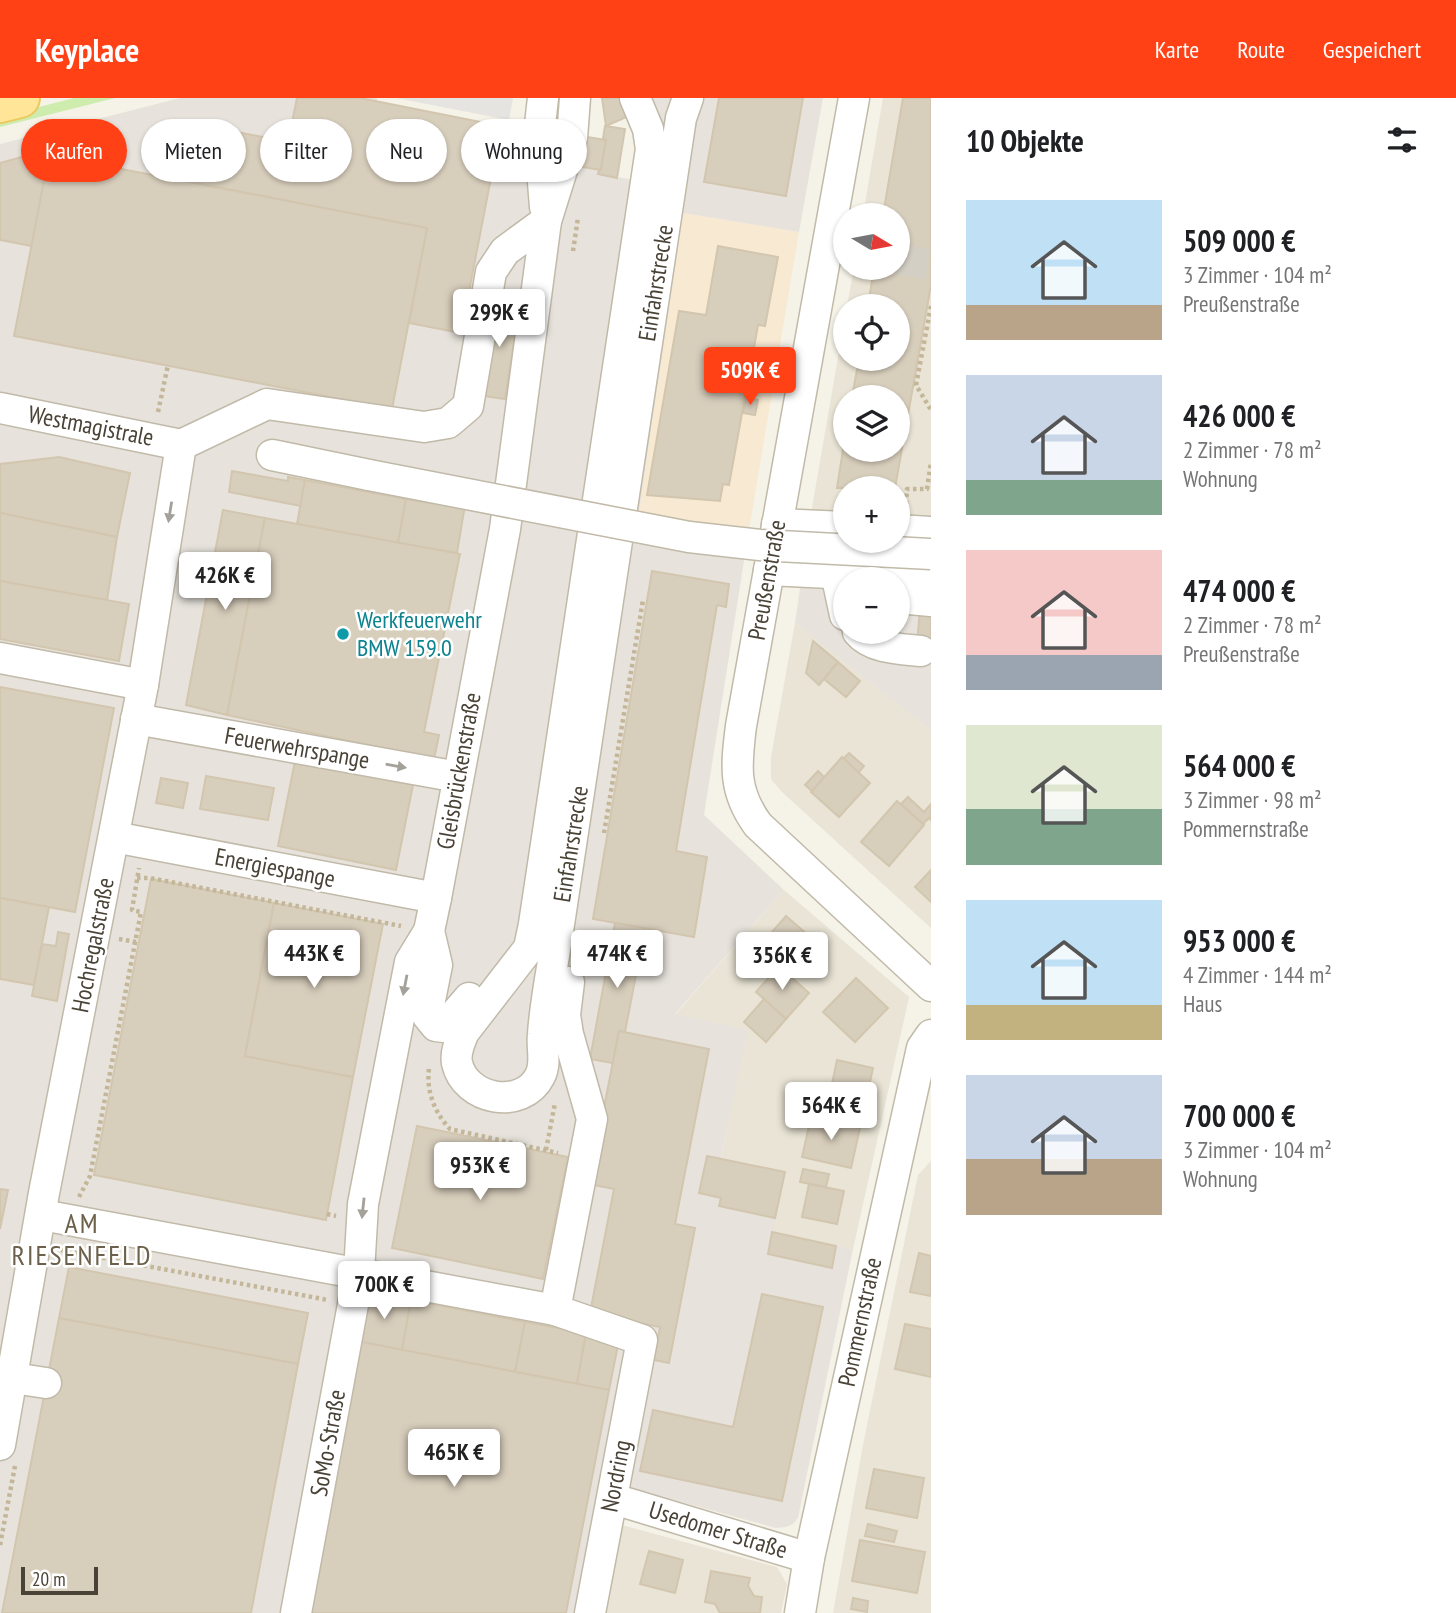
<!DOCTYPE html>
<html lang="de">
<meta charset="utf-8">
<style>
:root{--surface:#fff;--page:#f2f2f2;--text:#202124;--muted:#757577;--accent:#ff4115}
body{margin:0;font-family:"PT Sans Narrow",sans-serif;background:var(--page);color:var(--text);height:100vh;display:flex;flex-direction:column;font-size:26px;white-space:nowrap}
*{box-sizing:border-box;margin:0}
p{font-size:23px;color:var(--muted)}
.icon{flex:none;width:38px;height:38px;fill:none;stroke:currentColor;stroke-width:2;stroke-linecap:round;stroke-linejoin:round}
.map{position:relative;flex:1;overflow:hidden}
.sheet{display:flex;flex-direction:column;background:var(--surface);width:525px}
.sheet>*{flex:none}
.top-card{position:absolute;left:21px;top:21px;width:665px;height:63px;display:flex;gap:14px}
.needle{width:46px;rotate:100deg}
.tools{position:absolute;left:833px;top:105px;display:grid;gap:14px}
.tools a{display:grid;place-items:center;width:77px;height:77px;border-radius:50%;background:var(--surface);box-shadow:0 2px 5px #0004;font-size:35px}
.scale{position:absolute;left:21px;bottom:18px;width:77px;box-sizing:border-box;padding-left:7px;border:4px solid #494236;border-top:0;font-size:19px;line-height:24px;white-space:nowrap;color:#494236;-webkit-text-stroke:5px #fff;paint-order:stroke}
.price{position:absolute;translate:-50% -60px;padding:0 16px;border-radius:7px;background:#fff;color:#222;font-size:23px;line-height:46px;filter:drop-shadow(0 2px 4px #0008)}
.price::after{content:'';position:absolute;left:50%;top:42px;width:21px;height:16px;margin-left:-10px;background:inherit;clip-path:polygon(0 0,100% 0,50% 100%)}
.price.on{background:var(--accent);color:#fff}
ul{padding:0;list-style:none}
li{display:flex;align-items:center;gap:21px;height:175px;padding:0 35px}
li span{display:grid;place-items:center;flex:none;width:196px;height:140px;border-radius:0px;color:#555}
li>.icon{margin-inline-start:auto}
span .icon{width:84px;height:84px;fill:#fffc;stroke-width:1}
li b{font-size:30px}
h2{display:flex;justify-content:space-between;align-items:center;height:84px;padding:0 35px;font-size:30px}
.chip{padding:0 24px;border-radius:32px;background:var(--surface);box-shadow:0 2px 5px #0004;font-size:24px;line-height:63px}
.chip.on{background:var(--accent);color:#fff}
header{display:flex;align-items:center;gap:42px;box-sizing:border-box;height:98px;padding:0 35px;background:var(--accent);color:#fff}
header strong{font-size:33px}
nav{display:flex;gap:38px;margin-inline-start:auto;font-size:24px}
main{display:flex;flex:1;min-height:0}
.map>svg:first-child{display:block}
</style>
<header>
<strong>Keyplace</strong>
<nav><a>Karte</a><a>Route</a><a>Gespeichert</a></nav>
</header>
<main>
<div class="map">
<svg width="931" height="1515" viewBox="0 0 931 1515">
<rect width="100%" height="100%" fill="#f5f2e8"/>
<g fill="#e9e4d5" fill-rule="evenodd">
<path d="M883,0H931V441L898,439V390H845V436L808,433L845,219V261H898V208H847L854,170H898V117H863ZM845,299H898V352H845Z"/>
<polygon points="795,525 931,633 931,830 781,693 771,681 771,659"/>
<polygon points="784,792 909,899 853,1151 772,1134 785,1074 721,1061 747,932 675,917"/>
<polygon points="931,1063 931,1515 833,1515 863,1347 918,1077"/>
<polygon points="618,1426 777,1469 787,1486 781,1515 607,1515"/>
</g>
<polygon fill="#f8e9d2" points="683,115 799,134 746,450 637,428"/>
<g fill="#e7e3dc" fill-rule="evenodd">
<polygon points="180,0 377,0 377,3 520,32 521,28 602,41 605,28 625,31 617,79 634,82 641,38 625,0 823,0 799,134 683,115 637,427 746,450 704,717 784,792 675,916 748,932 721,1060 785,1074 773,1134 853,1151 798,1420 793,1426 786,1429 776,1430 623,1388 607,1515 0,1515 0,46"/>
<path d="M805,456L931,464V633L795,525ZM845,481H898V534H845Z"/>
</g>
<polygon fill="#cdecad" points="74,0 115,0 0,29 0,19"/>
<polygon fill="#e6e4e0" points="396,0 513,0 509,22"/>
<g fill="#d8cebc" stroke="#d3c6af" stroke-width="2">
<polygon points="297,0 360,0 501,28 461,235 409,225 427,130 165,79 176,22 288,44"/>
<polygon points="602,0 625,0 631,17 606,28"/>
<polygon points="719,0 803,0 786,98 704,84"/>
<polygon points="903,0 931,0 931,187 895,390 837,390 845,339 845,352 898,352 898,299 852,299 859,261 898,261 898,208 868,208 874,170 898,170 898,117 883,117"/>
<polygon points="521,28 606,42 601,72 516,58"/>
<polygon points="605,28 625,31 617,80 598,76 599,72 601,72 606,42 603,41"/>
<polygon points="36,55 49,57 32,148 0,142 0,65"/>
<polygon points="49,57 427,130 392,311 14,238"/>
<polygon points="718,148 778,159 765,228 758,227 729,387 723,386 720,403 647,397 679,213 706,217"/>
<polygon points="492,201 520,205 505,301 477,297"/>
<polygon points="746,300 758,302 755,317 743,315"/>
<polygon points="59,359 130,375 117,439 0,415 0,366"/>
<polygon points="232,373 288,383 288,379 305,382 301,408 229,394"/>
<polygon points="305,382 406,401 398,445 297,426"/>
<polygon points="406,401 423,404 465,407 457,455 398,445"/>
<polygon points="223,412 265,420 227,617 186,607"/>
<polygon points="0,415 117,439 107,502 0,483"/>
<polygon points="265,420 460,456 424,634 439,637 434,661 227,617"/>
<polygon points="652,473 729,486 726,509 717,507 676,753 707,759 694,839 593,821"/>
<polygon points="0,483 129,506 119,563 0,541"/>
<polygon points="920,512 931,513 931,546 917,545"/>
<polygon points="813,543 838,564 819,587 806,575"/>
<polygon points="838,564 860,583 846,599 824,581"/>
<polygon points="0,589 114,610 75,814 0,800"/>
<polygon points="849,655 864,668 858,675 843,661"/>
<polygon points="842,659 870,685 839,719 811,694"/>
<polygon points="295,663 413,687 396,772 278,748"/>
<polygon points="818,673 824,679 812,693 805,687"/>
<polygon points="206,678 274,690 268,722 200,711"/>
<polygon points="161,680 188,685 183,710 156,705"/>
<polygon points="908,699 924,714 931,706 931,722 929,720 923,726 901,706"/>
<polygon points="897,703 924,727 889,768 861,744"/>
<polygon points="931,772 931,804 915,789"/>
<polygon points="151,781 274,805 245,958 353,979 326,1122 94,1077"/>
<polygon points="0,800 49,809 34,887 0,881"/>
<polygon points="274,805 383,826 353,979 245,958"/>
<polygon points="786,818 815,843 786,875 758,850"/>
<polygon points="615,825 645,830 625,934 619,933 613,965 590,961"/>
<polygon points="58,834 69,836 57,903 32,898 42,846 56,848"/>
<polygon points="779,868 809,895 786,921 756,894"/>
<polygon points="856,880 888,910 855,944 823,914"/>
<polygon points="764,901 786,921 766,944 744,924"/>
<polygon points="619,933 709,951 675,1126 695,1130 669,1265 654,1262 660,1229 590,1215 614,1091 589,1086"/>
<polygon points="837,962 873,970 865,1007 829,1000"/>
<polygon points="811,1019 860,1030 851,1070 802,1059"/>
<polygon points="417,1028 568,1059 543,1181 392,1150"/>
<polygon points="707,1058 785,1074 775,1120 719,1108 721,1100 699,1095"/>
<polygon points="803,1071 829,1076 826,1089 800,1084"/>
<polygon points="809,1086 844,1093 837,1126 802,1119"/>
<polygon points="0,1091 8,1092 0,1131"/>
<polygon points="772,1134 836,1148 832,1170 768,1156"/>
<polygon points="919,1155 931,1158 931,1198 910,1194"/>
<polygon points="69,1169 308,1215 298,1266 59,1220"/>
<polygon points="367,1194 411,1202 402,1252 357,1243"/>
<polygon points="762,1196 823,1209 782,1403 640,1373 653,1312 733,1329"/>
<polygon points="411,1202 525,1224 515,1274 402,1252"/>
<polygon points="59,1220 298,1266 251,1515 2,1515"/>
<polygon points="525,1224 586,1235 577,1286 515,1274"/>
<polygon points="905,1226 931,1231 931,1279 895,1271"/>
<polygon points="586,1235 619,1242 609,1292 577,1286"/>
<polygon points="357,1243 609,1292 566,1515 303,1515"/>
<polygon points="874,1371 924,1380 917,1420 866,1410"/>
<polygon points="868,1426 897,1433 894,1444 865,1438"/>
<polygon points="860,1442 925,1454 917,1495 852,1483"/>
<polygon points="649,1453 683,1462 675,1495 640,1486"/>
<polygon points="711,1473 750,1480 748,1488 754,1498 762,1499 760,1515 720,1515 715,1506 705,1504"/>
<polygon points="853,1500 868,1503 867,1514 851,1511"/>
</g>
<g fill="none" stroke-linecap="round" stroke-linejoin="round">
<polyline stroke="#d3cfc4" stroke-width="30" stroke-dasharray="30 15" stroke-linecap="butt" points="898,161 931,167"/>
<defs>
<g id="minor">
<polyline points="543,0 539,35 545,109"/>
<path d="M635,0L648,31L651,51L534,826L529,850L464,934C460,943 455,955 457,965C465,1002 522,1013 540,978C547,964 541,950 543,936C545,906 551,876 556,846L681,20L688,0"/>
<path d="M854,0L741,628C736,668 733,693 758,727L931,888"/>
<polyline points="0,310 181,347"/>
<polyline points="181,347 267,306 424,329 448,325 468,308 491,174 505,153 546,123"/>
<polyline points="272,357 369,377"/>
<polyline points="777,426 845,429"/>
<polyline points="898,432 931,434"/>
<polyline points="769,472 931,480"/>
<polyline points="836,475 845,517"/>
<polyline points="898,487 909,501 931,503"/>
<path d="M858,534C872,551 901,551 921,553"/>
<polyline points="0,560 143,587"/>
<polyline points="136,621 458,679"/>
<polyline points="114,739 436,800"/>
<polyline points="429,833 437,867 427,917 436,928 444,929 469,900"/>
<polyline points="42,1117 555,1212 642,1242 590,1515"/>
<polyline points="555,1212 592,1021 568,936 565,917 569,884"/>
<polyline points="13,1280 46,1285"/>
<polyline points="0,1347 44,1095 143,587 181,347"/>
<polyline points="627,1405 809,1460"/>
<polyline points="296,1515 359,1174 363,1106 410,864 429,833 436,800 505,431 546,123 572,40 575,0"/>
<polyline points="800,1515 809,1460 922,950 931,937"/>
</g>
<polyline id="major" points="0,5 20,0"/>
</defs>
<use href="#minor" stroke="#c1baa9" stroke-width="33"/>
<use href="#major" stroke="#edc85e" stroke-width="42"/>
<g stroke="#c4b799" stroke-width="4.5" stroke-dasharray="3.5 3.5" stroke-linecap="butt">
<polyline points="573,153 578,120"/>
<polyline points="931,208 916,287 931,312"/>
<polyline points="158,314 168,267"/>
<polyline points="906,406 907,391 927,391 931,364"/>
<polyline points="604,735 643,502"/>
<polyline points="137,780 150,780 401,828"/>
<polyline points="119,841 136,844"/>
<path d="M429,971C426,994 435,1015 450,1031L558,1055"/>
<polyline points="546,1052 555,1005"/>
<polyline points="79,1099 90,1078 141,814 132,812 139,770"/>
<polyline points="327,1116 336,1118"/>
<polyline points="61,1152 328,1202"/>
<polyline points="0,1447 15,1368"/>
</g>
<use href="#minor" stroke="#fff" stroke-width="30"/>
<use href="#major" stroke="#ffe597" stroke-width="38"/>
<defs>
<polyline id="minor-bridge" points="369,377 689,439 760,447 931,456"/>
</defs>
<use href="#minor-bridge" stroke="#c1baa9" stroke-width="33" stroke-linecap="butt"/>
<use href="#minor-bridge" stroke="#fff" stroke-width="30"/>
</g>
<defs><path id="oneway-solid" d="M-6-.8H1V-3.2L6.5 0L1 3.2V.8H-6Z" transform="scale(1.75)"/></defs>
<g fill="#a4a09a">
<use href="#oneway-solid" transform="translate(170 414) rotate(99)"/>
<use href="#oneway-solid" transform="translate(396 668) rotate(10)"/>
<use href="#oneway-solid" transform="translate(405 887) rotate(101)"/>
<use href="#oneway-solid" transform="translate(363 1110) rotate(96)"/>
</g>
<circle fill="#0f9aa8" stroke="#fff" stroke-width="2.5" cx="343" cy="536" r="7"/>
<g text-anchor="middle" stroke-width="5" stroke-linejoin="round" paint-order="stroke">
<g font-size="24" fill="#494236" stroke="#fff">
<text transform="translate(656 185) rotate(-81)" y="8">Einfahrstrecke</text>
<text transform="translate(91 328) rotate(11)" y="8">Westmagistrale</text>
<text transform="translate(767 482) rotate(-80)" y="8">Preußenstraße</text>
<text transform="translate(297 650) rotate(10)" y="8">Feuerwehrspange</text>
<text transform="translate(459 673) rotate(-80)" y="8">Gleisbrückenstraße</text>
<text transform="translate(571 746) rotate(-81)" y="8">Einfahrstrecke</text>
<text transform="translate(275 770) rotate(11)" y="8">Energiespange</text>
<text transform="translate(93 847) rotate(-79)" y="8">Hochregalstraße</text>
<text transform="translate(860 1224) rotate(-78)" y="8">Pommernstraße</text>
<text transform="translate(328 1345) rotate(-80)" y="8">SoMo-Straße</text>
<text transform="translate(616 1378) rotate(-79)" y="8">Nordring</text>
<text transform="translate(718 1432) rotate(17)" y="8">Usedomer Straße</text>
</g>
<g font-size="24" fill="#0d838f" stroke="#fff" text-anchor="start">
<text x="357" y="530">Werkfeuerwehr<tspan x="357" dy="28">BMW 159.0</tspan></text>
</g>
<g font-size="28" letter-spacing="2" fill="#6d614c" stroke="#fff">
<text x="82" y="1135">AM<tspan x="82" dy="32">RIESENFELD</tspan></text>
</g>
</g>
</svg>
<div class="tools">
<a><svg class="needle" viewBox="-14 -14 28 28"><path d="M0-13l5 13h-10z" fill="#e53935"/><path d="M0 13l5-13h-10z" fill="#757577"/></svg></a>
<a><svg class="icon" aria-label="locate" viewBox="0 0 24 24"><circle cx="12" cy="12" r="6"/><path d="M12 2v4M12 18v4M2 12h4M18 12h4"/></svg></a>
<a><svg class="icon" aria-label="layers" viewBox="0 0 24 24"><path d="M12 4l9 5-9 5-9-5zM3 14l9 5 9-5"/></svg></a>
<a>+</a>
<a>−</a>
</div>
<div class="scale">20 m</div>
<b class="price" style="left:499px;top:251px">299K €</b>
<b class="price on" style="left:750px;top:309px">509K €</b>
<b class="price" style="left:225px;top:514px">426K €</b>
<b class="price" style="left:314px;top:892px">443K €</b>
<b class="price" style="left:617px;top:892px">474K €</b>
<b class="price" style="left:782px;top:894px">356K €</b>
<b class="price" style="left:831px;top:1044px">564K €</b>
<b class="price" style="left:480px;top:1104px">953K €</b>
<b class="price" style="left:384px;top:1223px">700K €</b>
<b class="price" style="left:454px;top:1391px">465K €</b>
<div class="top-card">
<a class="chip on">Kaufen</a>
<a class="chip">Mieten</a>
<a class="chip">Filter</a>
<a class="chip">Neu</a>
<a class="chip">Wohnung</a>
</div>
</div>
<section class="sheet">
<h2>10 Objekte<svg class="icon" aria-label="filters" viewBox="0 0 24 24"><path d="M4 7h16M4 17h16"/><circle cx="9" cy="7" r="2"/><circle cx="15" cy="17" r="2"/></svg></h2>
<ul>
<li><span style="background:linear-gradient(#bfe0f5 75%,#b9a48a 0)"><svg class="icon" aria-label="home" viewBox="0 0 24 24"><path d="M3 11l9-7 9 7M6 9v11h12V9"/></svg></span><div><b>509 000 €</b><p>3 Zimmer · 104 m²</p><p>Preußenstraße</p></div></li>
<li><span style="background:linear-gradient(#c9d6e8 75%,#7fa58c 0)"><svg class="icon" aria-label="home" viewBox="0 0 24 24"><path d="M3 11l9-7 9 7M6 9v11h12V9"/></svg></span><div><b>426 000 €</b><p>2 Zimmer · 78 m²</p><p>Wohnung</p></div></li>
<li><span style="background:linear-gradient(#f6c9c9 75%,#9aa5b1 0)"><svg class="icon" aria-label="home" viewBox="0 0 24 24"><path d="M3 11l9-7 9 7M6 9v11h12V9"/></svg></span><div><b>474 000 €</b><p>2 Zimmer · 78 m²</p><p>Preußenstraße</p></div></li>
<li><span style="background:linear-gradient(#dfe7d0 60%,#7fa58c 0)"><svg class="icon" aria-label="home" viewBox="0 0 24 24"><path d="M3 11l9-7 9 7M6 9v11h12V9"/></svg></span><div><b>564 000 €</b><p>3 Zimmer · 98 m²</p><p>Pommernstraße</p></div></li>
<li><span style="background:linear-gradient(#bfe0f5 75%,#c2b280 0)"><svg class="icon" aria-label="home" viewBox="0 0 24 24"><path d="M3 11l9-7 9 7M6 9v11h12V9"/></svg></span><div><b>953 000 €</b><p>4 Zimmer · 144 m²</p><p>Haus</p></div></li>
<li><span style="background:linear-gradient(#c9d6e8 60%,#b9a48a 0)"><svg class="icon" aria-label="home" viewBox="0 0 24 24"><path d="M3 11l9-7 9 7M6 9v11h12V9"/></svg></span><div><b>700 000 €</b><p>3 Zimmer · 104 m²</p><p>Wohnung</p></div></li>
</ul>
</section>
</main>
